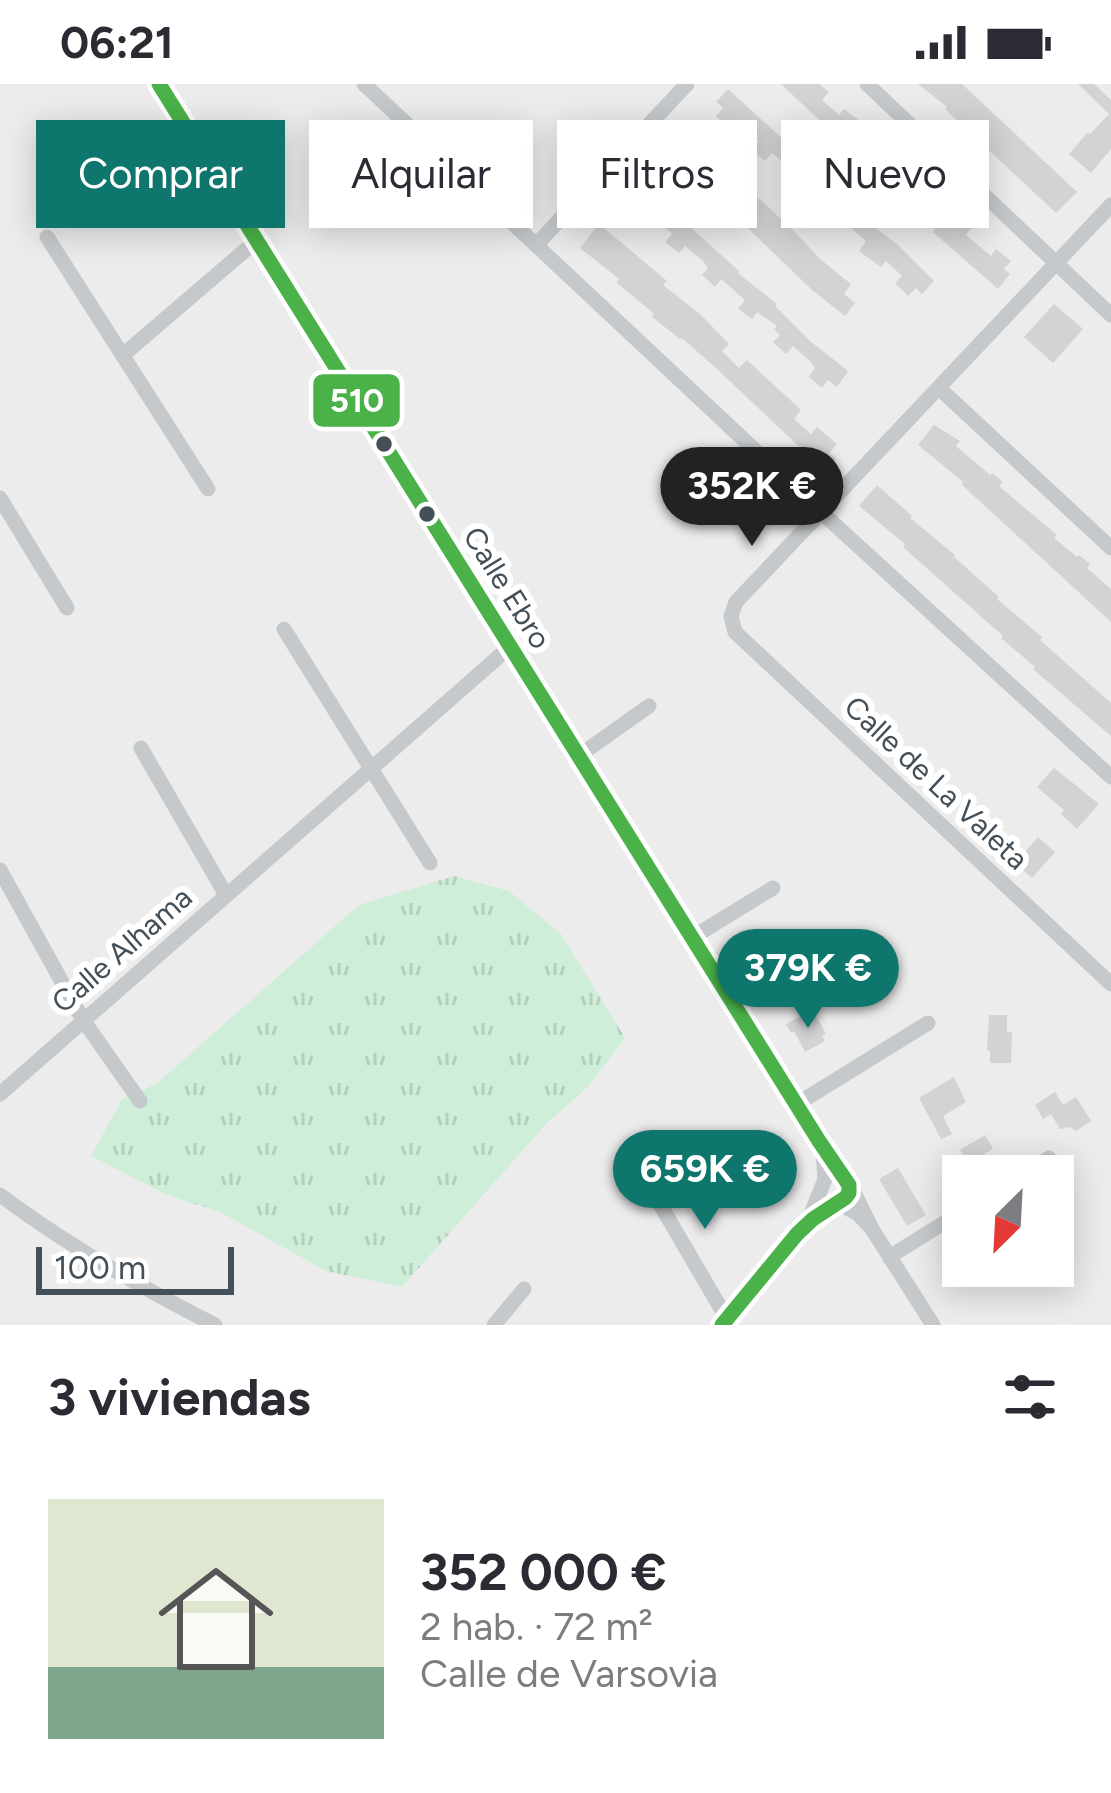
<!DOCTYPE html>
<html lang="es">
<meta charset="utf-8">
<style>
:root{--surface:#fff;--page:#f2f2f3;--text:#2b2b33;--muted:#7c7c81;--line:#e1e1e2;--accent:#0f766e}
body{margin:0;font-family:Figtree,sans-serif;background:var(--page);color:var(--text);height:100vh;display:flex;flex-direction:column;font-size:45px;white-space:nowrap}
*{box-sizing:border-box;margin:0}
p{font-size:39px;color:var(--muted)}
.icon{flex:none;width:66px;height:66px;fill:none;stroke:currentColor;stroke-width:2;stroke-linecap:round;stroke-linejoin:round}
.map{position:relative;height:1241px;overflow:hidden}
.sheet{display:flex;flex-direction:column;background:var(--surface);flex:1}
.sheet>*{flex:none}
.banner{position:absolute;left:36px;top:36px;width:1041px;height:108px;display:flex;gap:24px}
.needle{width:78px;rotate:204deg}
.buttons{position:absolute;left:942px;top:1071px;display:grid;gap:24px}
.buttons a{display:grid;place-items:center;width:132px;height:132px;border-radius:0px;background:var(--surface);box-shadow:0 6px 30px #0003;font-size:60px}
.scale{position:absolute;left:36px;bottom:30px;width:198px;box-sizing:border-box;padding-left:12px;border:6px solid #434f59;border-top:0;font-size:33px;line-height:42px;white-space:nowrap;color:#434f59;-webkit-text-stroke:9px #fff;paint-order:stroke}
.price{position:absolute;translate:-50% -102px;padding:0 27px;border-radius:42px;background:var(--accent);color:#fff;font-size:39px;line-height:78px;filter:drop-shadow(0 3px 6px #0008)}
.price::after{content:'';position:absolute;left:50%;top:72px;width:36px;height:27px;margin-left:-18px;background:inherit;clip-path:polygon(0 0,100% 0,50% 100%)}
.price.on{background:#222;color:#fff}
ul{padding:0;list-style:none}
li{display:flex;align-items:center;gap:36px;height:300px;padding:0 48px}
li+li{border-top:3px solid var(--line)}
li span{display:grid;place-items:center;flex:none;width:336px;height:240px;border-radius:0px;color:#555}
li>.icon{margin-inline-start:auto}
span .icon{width:144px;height:144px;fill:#fffc;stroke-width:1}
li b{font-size:51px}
h2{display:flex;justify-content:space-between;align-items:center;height:144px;padding:0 48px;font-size:51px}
.chip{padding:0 42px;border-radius:0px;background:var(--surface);box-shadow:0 6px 30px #0003;font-size:42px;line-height:108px}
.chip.on{background:var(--accent);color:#fff}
.status{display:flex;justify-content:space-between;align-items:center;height:84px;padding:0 60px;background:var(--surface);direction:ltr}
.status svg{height:33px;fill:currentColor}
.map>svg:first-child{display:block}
</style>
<div class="status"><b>06:21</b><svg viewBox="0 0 49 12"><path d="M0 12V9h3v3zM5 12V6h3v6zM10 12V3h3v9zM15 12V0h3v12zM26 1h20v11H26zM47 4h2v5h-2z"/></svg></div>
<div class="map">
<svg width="1111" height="1241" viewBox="0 0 1111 1241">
<defs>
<pattern id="park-tufts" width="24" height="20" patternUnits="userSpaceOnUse" patternTransform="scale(3)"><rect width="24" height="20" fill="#cfeed9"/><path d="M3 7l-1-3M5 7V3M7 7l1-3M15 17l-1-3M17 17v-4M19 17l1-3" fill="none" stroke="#b3cebc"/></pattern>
</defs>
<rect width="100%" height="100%" fill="#edecec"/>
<polygon fill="url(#park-tufts)" points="454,792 509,807 561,850 625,954 589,1002 546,1040 402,1203 326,1187 220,1128 167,1111 91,1072 122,1015 156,1000 359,821"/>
<g fill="#d3d3d5">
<polygon points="781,0 819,0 829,8 822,16 839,31 844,25 865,41 858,50 875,63 881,57 907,80 900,89 917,104 923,97 936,109 930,117 953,137 958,131 973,142 966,151 991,172 996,165 1011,177 1004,185 1010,190 998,205 933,148 935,145 862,78 864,75 827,47 829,45"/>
<polygon points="918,0 962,0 1077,108 1056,129 945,25 947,23"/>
<polygon points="1078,0 1094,0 1111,16 1111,65 1091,89 1069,70 1088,48 1090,50 1109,30"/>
<polygon points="728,5 855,121 861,130 860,132 898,161 934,197 922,210 916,204 908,212 895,199 902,192 886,177 881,183 859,167 866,157 843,137 837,144 823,132 830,125 815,111 807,119 784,97 793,89 790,84 772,69 765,77 752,66 759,57 736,36 729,44 716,32 723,24 716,18"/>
<polygon points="689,49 723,84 724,82 794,147 820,175 851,200 844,210 855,219 845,232 812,206 669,68"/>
<polygon points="641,98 668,120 667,122 740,188 738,189 777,220 775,222 810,257 848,287 837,303 828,296 822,304 809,293 815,284 811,278 793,262 786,270 773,258 780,251 774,245 777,242 757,228 752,235 738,225 745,216 721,195 715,203 702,191 708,184 703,177 685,162 679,169 665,158 672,150 649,128 643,136 629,124 636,116 630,111"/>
<polygon points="599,140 667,197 663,201 700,230 729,260 722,267 739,284 747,276 801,326 794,335 811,350 817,343 837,360 829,369 836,375 825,387 717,285 682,254 680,255 652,233 654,230 616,198 619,195 580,164"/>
<polygon points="1054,220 1083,245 1053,279 1024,253"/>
<polygon points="934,341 960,357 956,362 990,391 992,389 1003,398 999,402 1057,451 1054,454 1077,473 1079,471 1090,480 1087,484 1111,505 1111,538 961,400 963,398 918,361"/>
<polygon points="877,401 912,432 910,434 955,471 954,473 999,513 997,515 1042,553 1040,556 1111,619 1111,652 1033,585 1035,583 1001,554 1003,552 903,463 905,460 859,422"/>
<polygon points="1054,684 1099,720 1077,745 1061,730 1064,726 1037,703"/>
<polygon points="1038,753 1055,768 1032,794 1015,779"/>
<polygon points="761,852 765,858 773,853 786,875 778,879 780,882 756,897 740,870 754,861 751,858"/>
<polygon points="813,926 826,950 822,952 825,957 805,968 794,947 791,949 786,940"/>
<polygon points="989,931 1007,931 1007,948 1012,948 1011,979 990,979 990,967 987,967"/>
<polygon points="954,993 966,1018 943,1032 952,1050 941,1055 919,1014"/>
<polygon points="1055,1008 1063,1021 1076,1013 1091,1037 1076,1047 1070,1043 1060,1045 1051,1030 1043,1035 1035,1021"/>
<polygon points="985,1051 993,1065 984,1070 991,1080 970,1092 964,1082 969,1079 960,1066"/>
<polygon points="898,1084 926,1131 907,1142 879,1095"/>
</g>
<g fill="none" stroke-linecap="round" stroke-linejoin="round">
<g stroke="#c6c9cb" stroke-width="15">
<polyline points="159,0 819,1057 849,1098 872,1145 858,1130 840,1120"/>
<polyline points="364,0 821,428 1111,693"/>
<polyline points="867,0 1111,231"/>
<polyline points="1111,121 736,518 731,532 735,548 1111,900"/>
<polyline points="47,153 208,405"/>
<polyline points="536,161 687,0"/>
<polyline points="123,271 256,157"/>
<polyline points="940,305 1111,464"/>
<polyline points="0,414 67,524"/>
<polyline points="284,545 430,779"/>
<polyline points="141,664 226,811"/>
<polyline points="580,671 649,622"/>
<polyline points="0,786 83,936 140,1017"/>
<polyline points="693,853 773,804"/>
<polyline points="0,1010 511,562"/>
<polyline points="797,1020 928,939"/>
<polyline points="640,1086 727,1235"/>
<polyline points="1021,1092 1049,1074"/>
<path d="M0,1111C67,1161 140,1203 215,1241"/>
<polyline points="808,1137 825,1095 823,1069"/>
<polyline points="872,1145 933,1241"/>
<polyline points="889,1173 963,1127"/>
<polyline points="723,1240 807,1140 835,1120"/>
<polyline points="494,1241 524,1205"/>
</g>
<defs>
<polyline id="bus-1" points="159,0 819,1057 849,1101 849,1109 845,1114 813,1135 797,1150 722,1241"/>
</defs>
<use href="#bus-1" stroke="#fff" stroke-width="24"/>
<use href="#bus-1" stroke="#4ab248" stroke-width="15"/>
</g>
<g fill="#434f59" stroke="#fff" stroke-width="4.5">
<circle cx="384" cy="360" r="10"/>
<circle cx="427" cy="430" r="10"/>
</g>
<g text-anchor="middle" stroke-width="12" stroke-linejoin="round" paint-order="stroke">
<g font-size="30" fill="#434f59" stroke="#fff">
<text transform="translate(507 504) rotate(58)" y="10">Calle Ebro</text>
<text transform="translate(936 699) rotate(43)" y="10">Calle de La Valeta</text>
<text transform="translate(122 866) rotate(-41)" y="10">Calle Alhama</text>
</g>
</g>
<rect stroke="#fff" stroke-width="4.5" x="311" y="288" width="91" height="57" rx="12" fill="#4ab248"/>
<g font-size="33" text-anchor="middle" font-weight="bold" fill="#fff">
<text x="357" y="328">510</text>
</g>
</svg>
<div class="buttons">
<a><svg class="needle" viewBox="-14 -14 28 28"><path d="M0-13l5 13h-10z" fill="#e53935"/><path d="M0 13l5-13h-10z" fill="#7c7c81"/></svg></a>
</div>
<div class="scale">100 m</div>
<b class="price on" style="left:752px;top:465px">352K €</b>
<b class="price" style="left:808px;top:947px">379K €</b>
<b class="price" style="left:705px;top:1148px">659K €</b>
<div class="banner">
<a class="chip on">Comprar</a>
<a class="chip">Alquilar</a>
<a class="chip">Filtros</a>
<a class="chip">Nuevo</a>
</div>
</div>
<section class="sheet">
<h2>3 viviendas<svg class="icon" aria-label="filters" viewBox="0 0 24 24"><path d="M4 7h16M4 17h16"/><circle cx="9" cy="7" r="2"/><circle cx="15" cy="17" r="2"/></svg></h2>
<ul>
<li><span style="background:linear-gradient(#dfe7d0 70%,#7fa58c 0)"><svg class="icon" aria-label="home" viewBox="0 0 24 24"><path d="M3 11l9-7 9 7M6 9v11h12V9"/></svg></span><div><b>352 000 €</b><p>2 hab. · 72 m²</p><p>Calle de Varsovia</p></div></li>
</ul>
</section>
